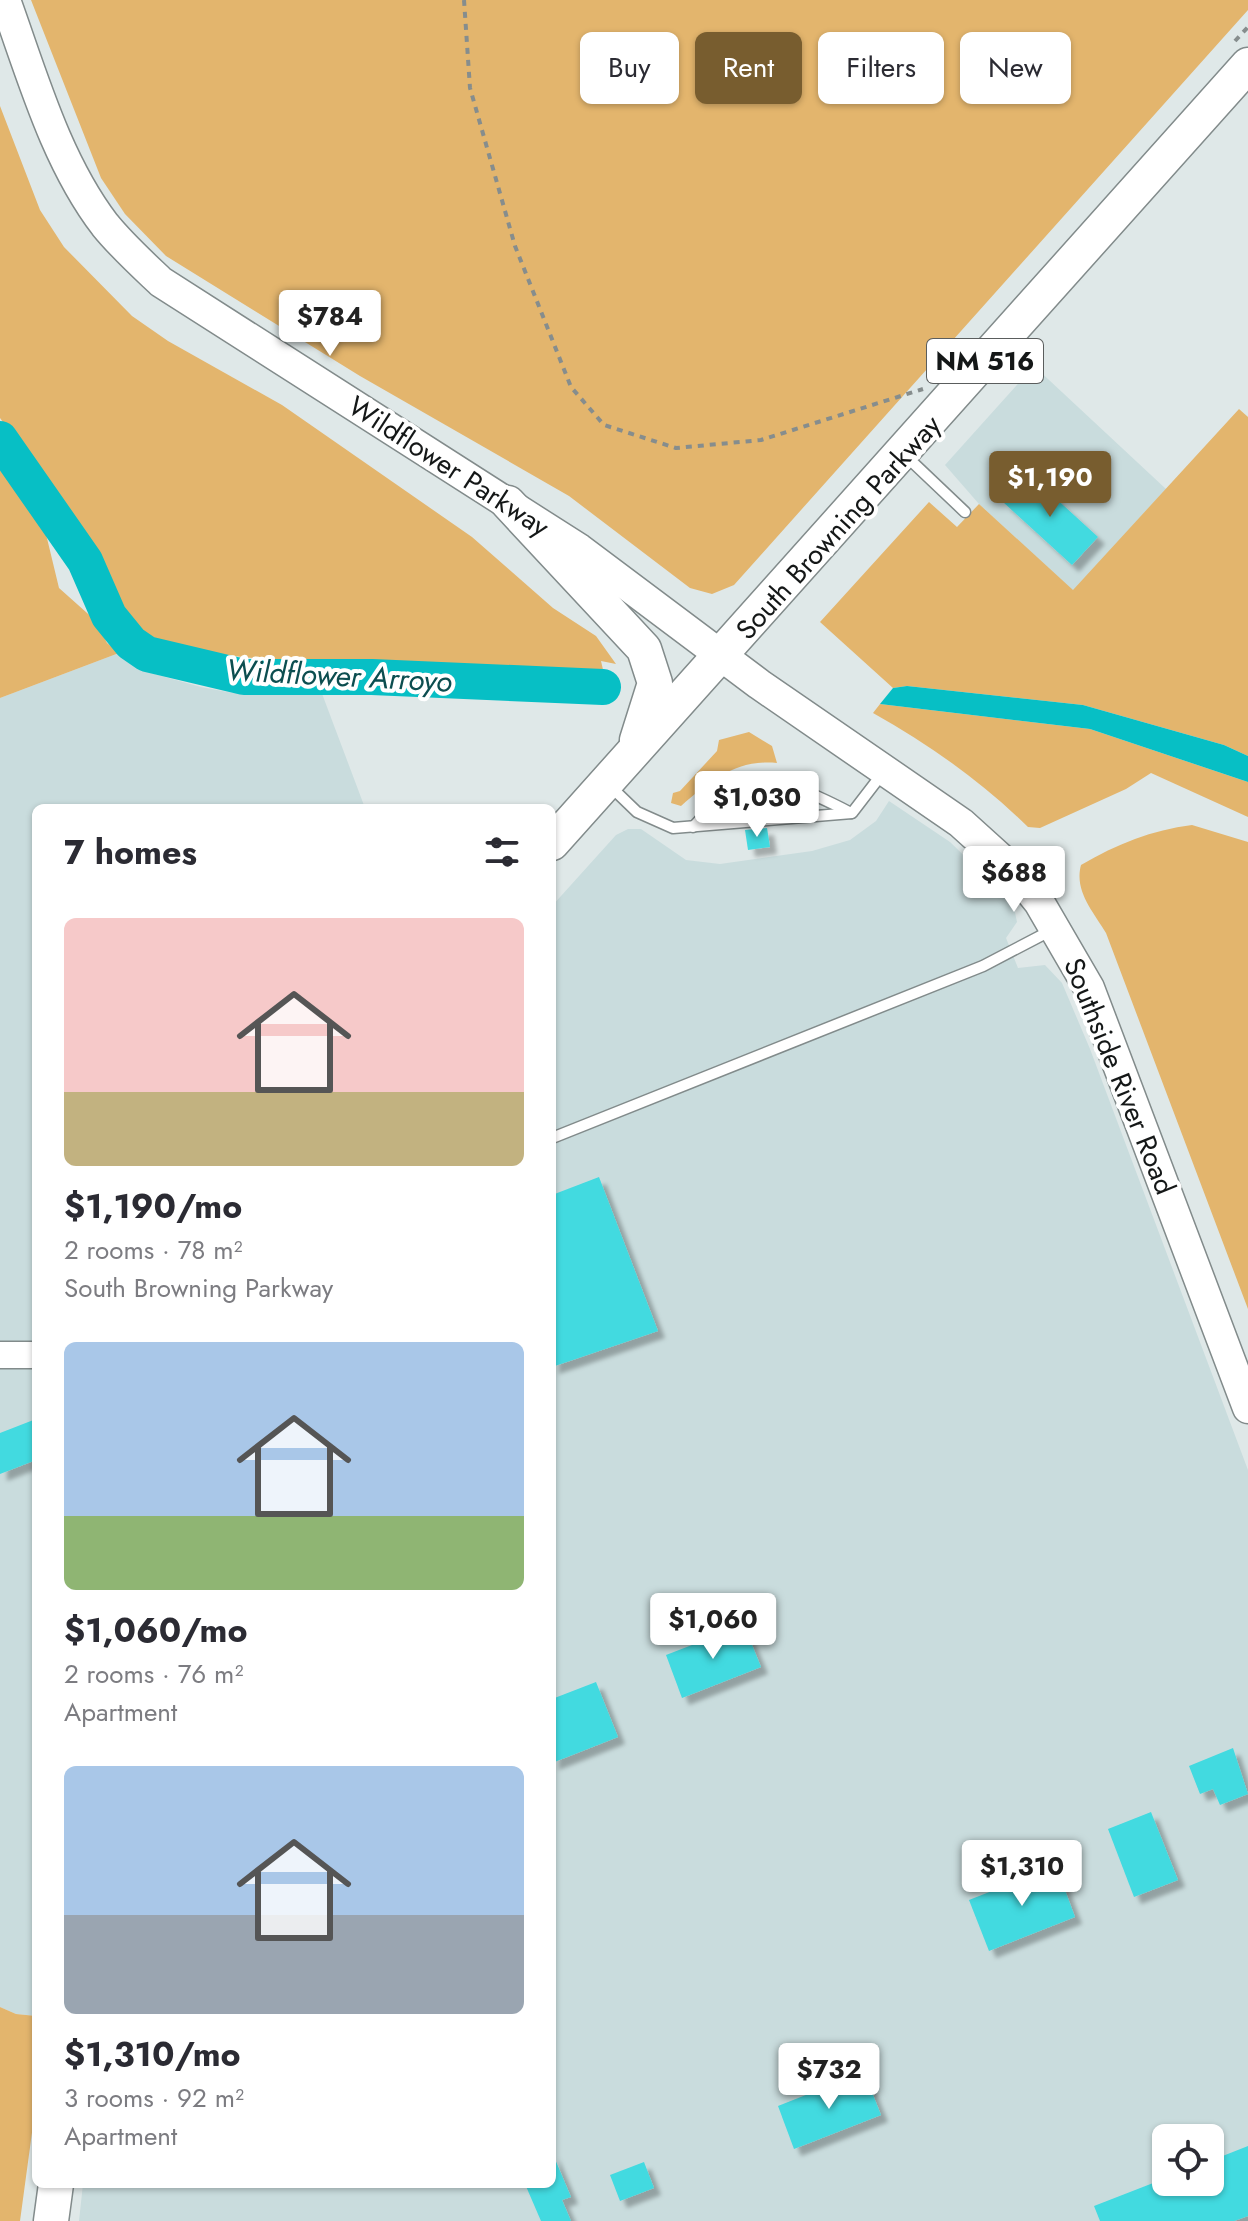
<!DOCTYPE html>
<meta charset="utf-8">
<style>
:root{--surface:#fff;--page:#f2f2f3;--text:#2b2b33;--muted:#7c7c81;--accent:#785d2f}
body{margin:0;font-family:Jost,sans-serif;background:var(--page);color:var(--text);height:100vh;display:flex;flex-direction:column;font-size:30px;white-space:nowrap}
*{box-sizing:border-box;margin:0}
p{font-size:26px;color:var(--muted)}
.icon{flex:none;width:44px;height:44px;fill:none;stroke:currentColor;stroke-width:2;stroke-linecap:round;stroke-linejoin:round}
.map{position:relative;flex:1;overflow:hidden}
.drawer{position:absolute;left:32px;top:804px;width:524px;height:1384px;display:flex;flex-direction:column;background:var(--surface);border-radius:12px;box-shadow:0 2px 6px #0004}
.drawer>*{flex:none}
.top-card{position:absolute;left:580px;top:32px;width:548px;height:72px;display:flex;gap:16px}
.buttons{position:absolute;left:1152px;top:2124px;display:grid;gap:16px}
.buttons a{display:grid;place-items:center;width:72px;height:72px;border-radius:12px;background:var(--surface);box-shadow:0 2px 6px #0004;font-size:40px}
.price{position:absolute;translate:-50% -68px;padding:0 18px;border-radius:8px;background:#fff;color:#222;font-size:26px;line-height:52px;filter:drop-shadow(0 2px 4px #0008)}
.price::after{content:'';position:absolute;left:50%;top:48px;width:24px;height:18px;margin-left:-12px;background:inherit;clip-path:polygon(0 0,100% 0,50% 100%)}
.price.active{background:var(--accent);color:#fff}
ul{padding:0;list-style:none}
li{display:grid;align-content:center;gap:16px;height:424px;padding:0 32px}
li span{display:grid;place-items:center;height:248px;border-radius:12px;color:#555}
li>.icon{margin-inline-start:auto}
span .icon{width:144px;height:144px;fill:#fffc;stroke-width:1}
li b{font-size:34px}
h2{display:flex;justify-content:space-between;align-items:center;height:96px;padding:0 32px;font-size:34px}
.pill{padding:0 28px;border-radius:12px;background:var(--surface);box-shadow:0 2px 6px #0004;font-size:28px;line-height:72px}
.pill.active{background:var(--accent);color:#fff}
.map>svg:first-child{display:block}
</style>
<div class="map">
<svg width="1248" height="2221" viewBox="0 0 1248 2221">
<defs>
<filter id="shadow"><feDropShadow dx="7" dy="7" stdDeviation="2" flood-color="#0004"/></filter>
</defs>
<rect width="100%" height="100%" fill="#dfe8e8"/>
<g fill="#c9dcdd" fill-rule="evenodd">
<polygon points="1034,366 1166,489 1073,591 979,504 945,465"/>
<polygon points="119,653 147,672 201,687 233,693 321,691 365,808 36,808 36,1344 0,1346 0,698"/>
<path d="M889,801L950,842L1013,903L1017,922L1006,938L1018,968L1045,965L1062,983L1090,1049L1248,1470V2221H79L83,2184H552V906L616,835L628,829H641L686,860L720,864L812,851L850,840L876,821ZM1166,2138H1210V2182H1166Z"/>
<polygon points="0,1366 36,1366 36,2016 16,2014 0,2007"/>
</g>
<g fill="#e3b56d">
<polygon points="31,0 1248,0 1248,10 734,585 712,594 690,588 569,496 360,376 166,256 125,214 101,178"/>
<polygon points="0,106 40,210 64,247 132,316 168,341 282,405 472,537 553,608 596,636 616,664 601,661 604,674 348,666 242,657 171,647 136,632 115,603 90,546 0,418"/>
<polygon points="1239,409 1248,417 1248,756 1224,745 1083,705 907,686 893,688 820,622 929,502 957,527 979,504 1073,590"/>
<polygon points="0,452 45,530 59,588 96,621 107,643 119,653 0,698"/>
<path d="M880,704L1090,729L1248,782V817L1151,773L1126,789L1040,828L1028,827C981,781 930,745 873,713Z"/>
<path d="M749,732L772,746L777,763C736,759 710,781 681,806L671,803L673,793L680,791L717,751L719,740Z"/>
<path d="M1192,825L1248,842V1309L1106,933C1093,911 1074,891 1081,865C1117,844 1152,830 1192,825Z"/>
<polygon points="0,2007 16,2014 36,2016 36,2103 20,2221 0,2221"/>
</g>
<polygon fill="#07bfc5" points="907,686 1083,705 1224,745 1248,756 1248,782 1090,729 880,704 893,688"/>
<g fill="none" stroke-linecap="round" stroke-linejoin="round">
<polyline stroke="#07bfc5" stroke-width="36" points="0,439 85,561 109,616 131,643 147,654 244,677 372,677 603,687"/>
</g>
<g fill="#42dae0" filter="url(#shadow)">
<polygon points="1028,473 1098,537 1072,565 1003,502"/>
<polygon points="764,799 765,812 743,814 741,801"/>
<polygon points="767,828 770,847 748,850 745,830"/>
<polygon points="599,1177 658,1331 552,1367 552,1195"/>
<polygon points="36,1419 36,1460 0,1474 0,1433"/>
<polygon points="744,1625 761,1667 682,1698 666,1655"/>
<polygon points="596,1682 618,1737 552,1763 552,1699"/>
<polygon points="1233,1748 1248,1794 1220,1805 1213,1789 1200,1794 1189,1766"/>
<polygon points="1151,1812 1178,1880 1134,1897 1108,1829"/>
<polygon points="1056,1866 1075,1917 989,1951 969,1900"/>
<polygon points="864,2072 881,2115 794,2149 778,2106"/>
<polygon points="1248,2146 1248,2216 1234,2221 1100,2221 1094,2206 1166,2178 1166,2182 1210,2182 1210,2161"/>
<polygon points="552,2152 571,2197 562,2200 571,2221 541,2221 525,2184 552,2184"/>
<polygon points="644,2162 654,2188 620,2201 610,2175"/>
</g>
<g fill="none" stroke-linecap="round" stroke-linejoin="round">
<defs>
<g id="service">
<polyline points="905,455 965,512"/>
<polyline points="609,785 637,812 673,828 852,813 882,774"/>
<path d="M693,827C706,814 721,792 738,784C767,769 824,799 851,813"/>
<polyline points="552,1138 983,966 1050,931"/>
</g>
<polyline id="tertiary" points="0,1355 36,1355"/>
<path id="secondary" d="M5,0C32,75 56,161 105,225C122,246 142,264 161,282L579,549L759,684L961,823L1013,870L1039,902L1089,988L1248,1408"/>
<g id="trunk">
<polyline points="508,503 644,649 655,683 637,740"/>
<polyline points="552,843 1248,65"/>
<polyline points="51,2221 56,2184"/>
</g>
</defs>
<use href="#service" stroke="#828b8b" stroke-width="13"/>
<use href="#tertiary" stroke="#828b8b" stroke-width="29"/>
<use href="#secondary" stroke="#828b8b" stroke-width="33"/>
<use href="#trunk" stroke="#828b8b" stroke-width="37"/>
<g stroke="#868d8d" stroke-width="4" stroke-dasharray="6 6" stroke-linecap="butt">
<polyline points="464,0 470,88 515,246 571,387 604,425 676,448 761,440 923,389"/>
<polyline points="1235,41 1248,27"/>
</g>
<use href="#service" stroke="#fff" stroke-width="10"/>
<use href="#tertiary" stroke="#fff" stroke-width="26"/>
<use href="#secondary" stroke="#fff" stroke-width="30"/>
<use href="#trunk" stroke="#fff" stroke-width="34"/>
</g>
<g text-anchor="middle" stroke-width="8" stroke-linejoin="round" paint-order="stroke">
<rect fill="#fff" stroke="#5a5d5d" stroke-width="2" x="927" y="339" width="116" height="44" rx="6"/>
<g font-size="26" font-weight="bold" fill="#141717">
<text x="985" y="370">NM 516</text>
</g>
<g font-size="28" fill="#141717" stroke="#fff">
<text transform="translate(449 466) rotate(33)" y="10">Wildflower Parkway</text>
<text transform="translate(838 527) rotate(-48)" y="10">South Browning Parkway</text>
<text transform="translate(1120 1076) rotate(68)" y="10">Southside River Road</text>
</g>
<g font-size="30" font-style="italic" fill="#0c4e50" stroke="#fff">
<text transform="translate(339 676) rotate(3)" y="10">Wildflower Arroyo</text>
</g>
</g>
</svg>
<div class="buttons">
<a><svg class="icon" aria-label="locate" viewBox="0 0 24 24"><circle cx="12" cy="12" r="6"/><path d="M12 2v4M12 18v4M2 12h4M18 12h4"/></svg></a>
</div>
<b class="price" style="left:330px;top:358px">$784</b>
<b class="price active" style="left:1050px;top:519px">$1,190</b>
<b class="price" style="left:757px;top:839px">$1,030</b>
<b class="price" style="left:1014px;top:914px">$688</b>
<b class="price" style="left:713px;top:1661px">$1,060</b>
<b class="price" style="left:1022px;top:1908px">$1,310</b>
<b class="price" style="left:829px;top:2111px">$732</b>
<div class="top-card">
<a class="pill">Buy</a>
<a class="pill active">Rent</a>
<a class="pill">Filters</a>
<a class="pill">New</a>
</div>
<section class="drawer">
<h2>7 homes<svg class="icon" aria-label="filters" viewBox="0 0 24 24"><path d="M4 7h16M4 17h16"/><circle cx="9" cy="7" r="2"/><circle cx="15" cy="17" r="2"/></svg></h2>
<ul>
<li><span style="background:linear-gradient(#f6c9c9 70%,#c2b280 0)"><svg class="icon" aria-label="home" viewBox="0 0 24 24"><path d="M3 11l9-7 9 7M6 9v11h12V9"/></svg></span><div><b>$1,190/mo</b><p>2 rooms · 78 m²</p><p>South Browning Parkway</p></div></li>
<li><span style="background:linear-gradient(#a9c7e8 70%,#8fb573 0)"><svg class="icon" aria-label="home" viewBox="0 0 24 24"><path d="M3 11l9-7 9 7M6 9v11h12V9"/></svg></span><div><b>$1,060/mo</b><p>2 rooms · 76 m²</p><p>Apartment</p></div></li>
<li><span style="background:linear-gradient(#a9c7e8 60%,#9aa5b1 0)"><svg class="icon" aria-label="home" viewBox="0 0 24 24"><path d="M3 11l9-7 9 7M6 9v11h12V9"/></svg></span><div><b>$1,310/mo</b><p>3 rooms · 92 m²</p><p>Apartment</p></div></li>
</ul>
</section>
</div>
